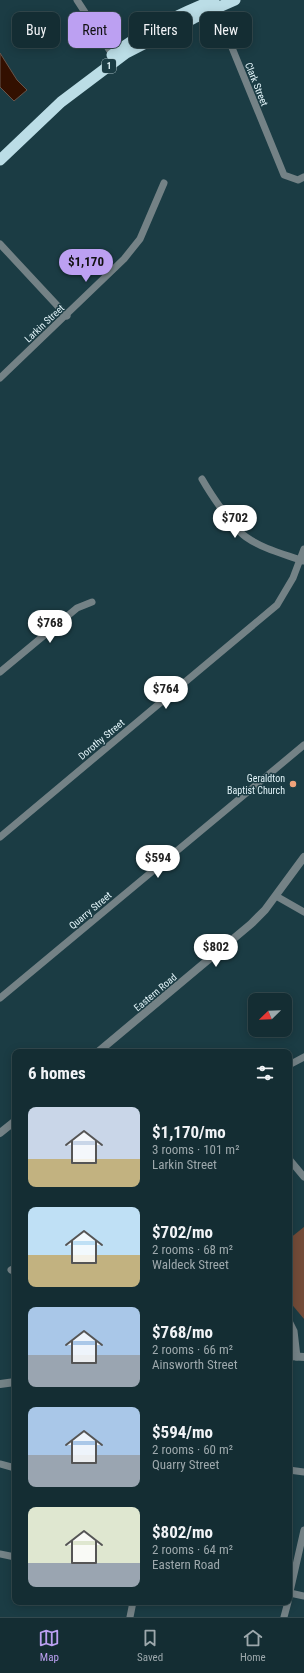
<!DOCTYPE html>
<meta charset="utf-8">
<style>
:root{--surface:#142d33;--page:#1d353b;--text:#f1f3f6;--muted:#9da8ac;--line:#33494e;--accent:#bca0f2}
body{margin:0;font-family:"Roboto Condensed",sans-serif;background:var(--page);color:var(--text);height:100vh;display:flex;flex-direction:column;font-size:15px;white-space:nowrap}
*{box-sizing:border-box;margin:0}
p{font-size:13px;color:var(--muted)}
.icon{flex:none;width:22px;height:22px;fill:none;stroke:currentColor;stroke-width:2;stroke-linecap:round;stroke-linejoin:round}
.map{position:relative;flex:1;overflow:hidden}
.details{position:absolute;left:12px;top:1049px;width:280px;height:556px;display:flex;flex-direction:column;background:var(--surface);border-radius:8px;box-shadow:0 2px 10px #0003,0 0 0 1px var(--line)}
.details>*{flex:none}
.top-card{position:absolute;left:12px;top:12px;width:280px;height:36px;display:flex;gap:8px}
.needle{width:26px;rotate:247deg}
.fabs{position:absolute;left:248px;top:993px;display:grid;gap:8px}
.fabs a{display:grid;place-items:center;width:44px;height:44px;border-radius:8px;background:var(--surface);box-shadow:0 2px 10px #0003,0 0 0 1px var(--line);font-size:20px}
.price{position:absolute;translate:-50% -34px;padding:0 9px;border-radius:14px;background:#fff;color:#222;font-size:13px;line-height:26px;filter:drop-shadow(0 1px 2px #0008)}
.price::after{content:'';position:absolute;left:50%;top:24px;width:12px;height:9px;margin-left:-6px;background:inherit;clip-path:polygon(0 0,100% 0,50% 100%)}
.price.active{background:var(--accent);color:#111}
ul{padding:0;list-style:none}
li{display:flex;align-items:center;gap:12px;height:100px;padding:0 16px}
li span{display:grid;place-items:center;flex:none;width:112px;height:80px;border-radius:8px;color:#555}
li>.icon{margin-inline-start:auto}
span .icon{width:48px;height:48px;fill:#fffc;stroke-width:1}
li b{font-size:17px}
h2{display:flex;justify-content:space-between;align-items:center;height:48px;padding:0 16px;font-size:17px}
.tag{padding:0 14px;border-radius:8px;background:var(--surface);box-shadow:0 2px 10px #0003,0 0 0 1px var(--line);font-size:14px;line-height:36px}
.tag.active{background:var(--accent);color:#111}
.dock{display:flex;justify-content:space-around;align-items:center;height:56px;border-top:1px solid var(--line);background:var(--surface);font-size:11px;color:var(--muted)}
.dock a{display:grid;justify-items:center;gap:2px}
.dock .active{color:var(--accent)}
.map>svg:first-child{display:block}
</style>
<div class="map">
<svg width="304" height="1617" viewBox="0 0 304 1617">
<rect width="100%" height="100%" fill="#1b3c44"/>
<polygon fill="#724b38" points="304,1227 304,1319 289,1301 289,1239"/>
<polygon fill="#331000" stroke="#67544a" points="0,53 17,80 27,90 14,101 0,87"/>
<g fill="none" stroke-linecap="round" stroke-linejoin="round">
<g stroke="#748286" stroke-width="7">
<polyline points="77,0 112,54"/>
<polyline points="215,6 284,175 298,180 304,177"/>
<polyline points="0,244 67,316"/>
<polyline points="0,378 124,259 140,239 164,183"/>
<path d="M202,479C210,493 233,528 246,537C263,549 284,554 303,561"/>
<polyline points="0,672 77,608 92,602"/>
<polyline points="0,837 277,605 293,578 304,549"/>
<polyline points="276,896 304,912"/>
<polyline points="0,998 304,745"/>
<polyline points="289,1065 304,1057"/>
<polyline points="289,1159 304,1177"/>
<polyline points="11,1270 15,1268"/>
<polyline points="289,1321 294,1331 297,1357"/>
<polyline points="0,1464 15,1468"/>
<polyline points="289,1470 304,1472"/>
<polyline points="0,1554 15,1557"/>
<polyline points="290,1593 304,1596"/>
<polyline points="289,1596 304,1530"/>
<polyline points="130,1617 133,1602"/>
<polyline points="284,1617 288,1602"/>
</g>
<g stroke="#748286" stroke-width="8">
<polyline points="98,1052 251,924 265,910 304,857"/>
<polyline points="0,1133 15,1121"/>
<polyline points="289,1356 304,1357"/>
<polyline points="0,1384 15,1382"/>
</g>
<g stroke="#bbdde6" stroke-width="11">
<path d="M112,55C142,32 179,14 214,0"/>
<polyline points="0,160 61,102 126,53 194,18 235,0"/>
</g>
</g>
<circle fill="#f0a27a" stroke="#1b3c44" stroke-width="1.5" cx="293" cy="784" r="4"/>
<g text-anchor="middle" stroke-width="3" stroke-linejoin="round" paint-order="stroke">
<rect fill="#1b3c44" stroke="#a6bcc2" stroke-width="1" x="102" y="59" width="14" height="14" rx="3"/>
<g font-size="9" font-weight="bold" fill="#e1f3f8">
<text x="109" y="69">1</text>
</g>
<g font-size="10" fill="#e1f3f8" stroke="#1b3c44">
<text transform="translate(257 84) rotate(68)" y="4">Clark Street</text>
<text transform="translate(44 323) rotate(-43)" y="4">Larkin Street</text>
<text transform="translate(101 739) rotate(-40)" y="4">Dorothy Street</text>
<text transform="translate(90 910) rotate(-40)" y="4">Quarry Street</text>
<text transform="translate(155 992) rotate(-40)" y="4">Eastern Road</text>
</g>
<g font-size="10" fill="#e1f3f8" stroke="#1b3c44" text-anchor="end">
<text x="285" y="782">Geraldton<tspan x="285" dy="12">Baptist Church</tspan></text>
</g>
</g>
</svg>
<div class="fabs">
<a><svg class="needle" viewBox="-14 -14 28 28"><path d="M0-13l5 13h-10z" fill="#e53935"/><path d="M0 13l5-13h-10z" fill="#9da8ac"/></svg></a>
</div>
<b class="price active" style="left:86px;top:283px">$1,170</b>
<b class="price" style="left:235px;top:539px">$702</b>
<b class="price" style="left:50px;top:644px">$768</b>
<b class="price" style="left:166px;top:710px">$764</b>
<b class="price" style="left:158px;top:879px">$594</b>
<b class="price" style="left:216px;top:968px">$802</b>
<div class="top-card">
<a class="tag">Buy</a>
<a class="tag active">Rent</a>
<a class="tag">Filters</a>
<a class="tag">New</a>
</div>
<section class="details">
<h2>6 homes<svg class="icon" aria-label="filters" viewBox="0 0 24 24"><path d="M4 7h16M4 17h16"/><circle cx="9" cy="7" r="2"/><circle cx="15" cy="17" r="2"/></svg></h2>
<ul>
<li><span style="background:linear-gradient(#c9d6e8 65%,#c2b280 0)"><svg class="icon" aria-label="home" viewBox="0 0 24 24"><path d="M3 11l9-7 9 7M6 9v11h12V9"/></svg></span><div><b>$1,170/mo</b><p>3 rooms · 101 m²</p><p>Larkin Street</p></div></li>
<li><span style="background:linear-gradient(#bfe0f5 60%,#c2b280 0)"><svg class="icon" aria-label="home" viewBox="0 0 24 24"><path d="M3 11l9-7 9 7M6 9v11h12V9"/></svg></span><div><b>$702/mo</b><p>2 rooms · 68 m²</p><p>Waldeck Street</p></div></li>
<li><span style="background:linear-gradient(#a9c7e8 60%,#9aa5b1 0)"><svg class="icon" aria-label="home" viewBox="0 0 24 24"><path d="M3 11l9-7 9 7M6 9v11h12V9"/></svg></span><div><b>$768/mo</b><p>2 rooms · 66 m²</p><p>Ainsworth Street</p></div></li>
<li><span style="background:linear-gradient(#a9c7e8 60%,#9aa5b1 0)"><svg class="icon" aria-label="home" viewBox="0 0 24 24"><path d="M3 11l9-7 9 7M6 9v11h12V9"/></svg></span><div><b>$594/mo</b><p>2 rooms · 60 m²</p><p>Quarry Street</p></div></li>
<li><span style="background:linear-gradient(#dfe7d0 70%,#9aa5b1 0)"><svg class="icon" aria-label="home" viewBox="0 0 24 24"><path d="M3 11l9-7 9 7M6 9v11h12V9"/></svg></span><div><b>$802/mo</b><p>2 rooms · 64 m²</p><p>Eastern Road</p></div></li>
</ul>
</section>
</div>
<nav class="dock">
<a class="active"><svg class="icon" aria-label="map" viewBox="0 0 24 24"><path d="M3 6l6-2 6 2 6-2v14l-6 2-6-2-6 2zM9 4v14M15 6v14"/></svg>Map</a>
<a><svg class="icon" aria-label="saved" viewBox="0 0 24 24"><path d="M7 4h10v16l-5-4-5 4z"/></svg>Saved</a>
<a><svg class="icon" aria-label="home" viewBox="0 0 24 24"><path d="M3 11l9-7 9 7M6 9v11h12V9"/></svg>Home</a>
</nav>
